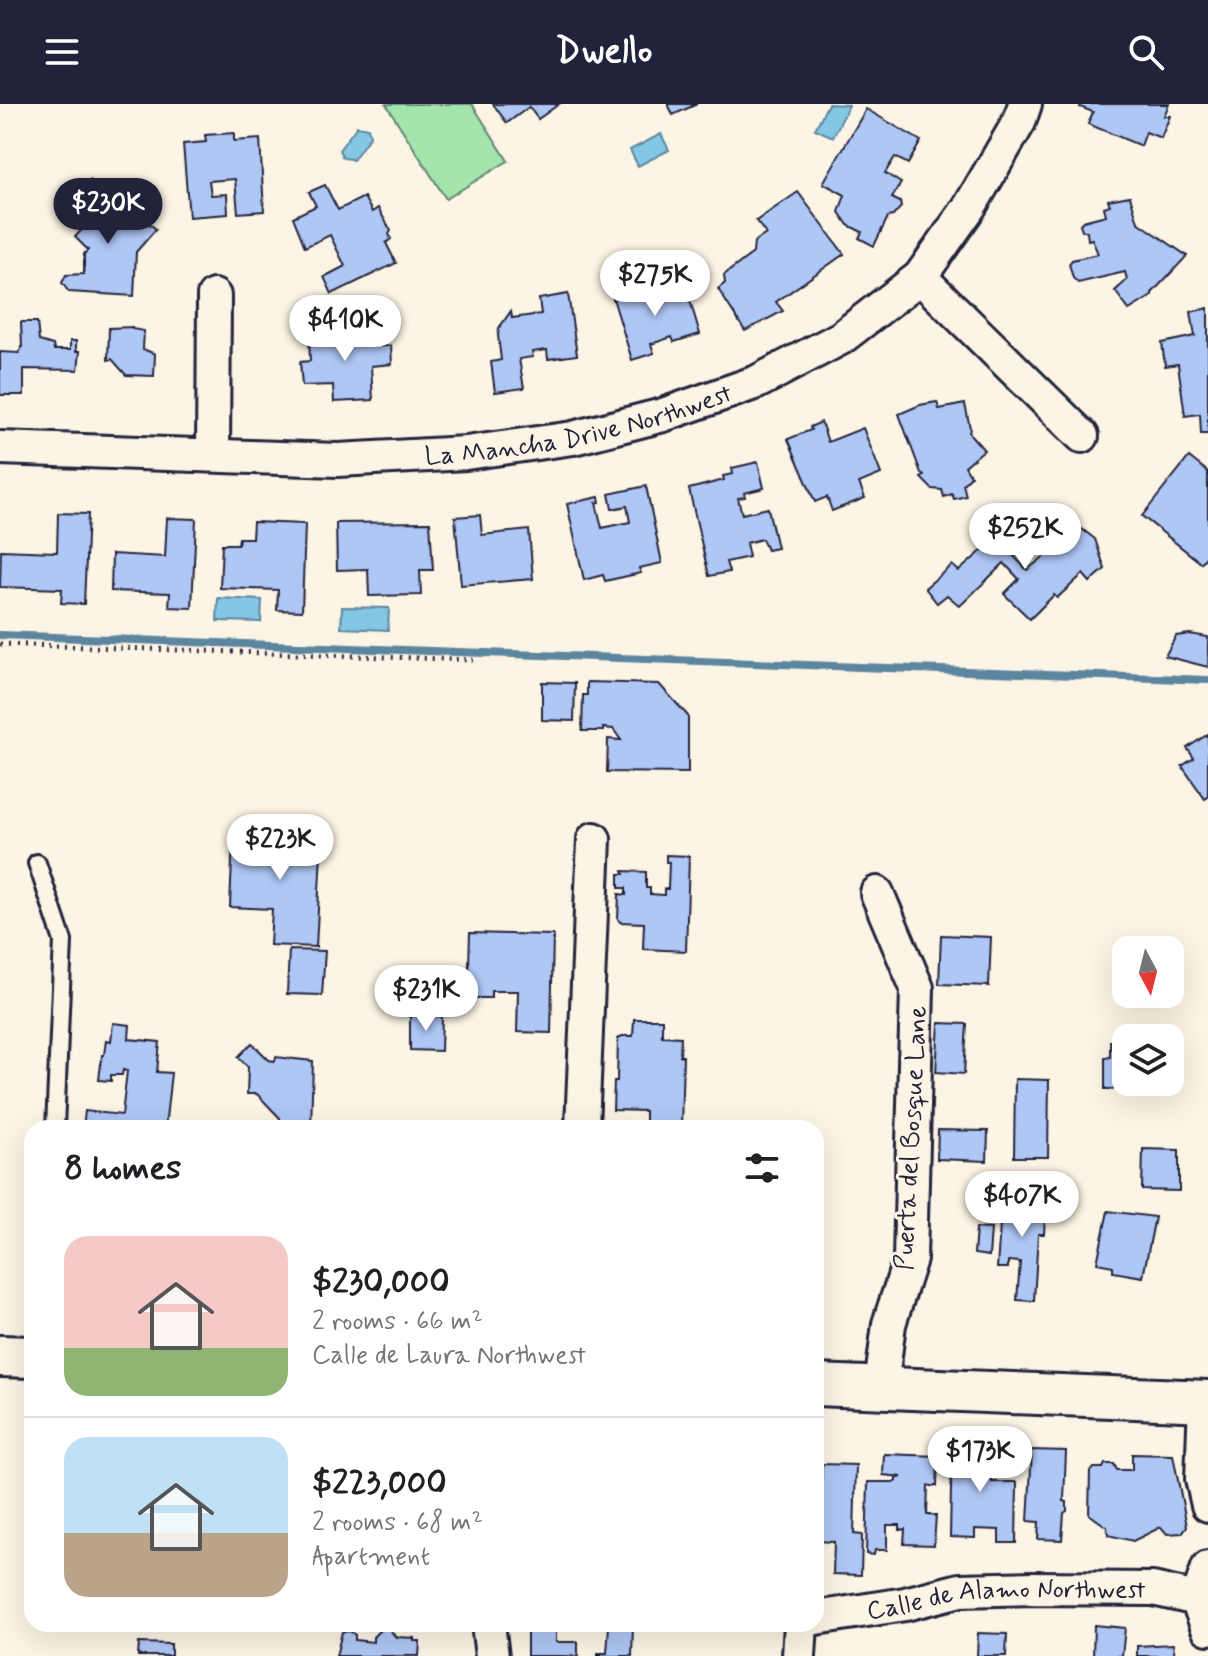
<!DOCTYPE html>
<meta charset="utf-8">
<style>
:root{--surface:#fff;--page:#f6f6f6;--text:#202124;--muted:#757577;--line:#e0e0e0;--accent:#22223b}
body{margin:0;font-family:Mynerve,sans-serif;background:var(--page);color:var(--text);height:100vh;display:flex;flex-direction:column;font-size:30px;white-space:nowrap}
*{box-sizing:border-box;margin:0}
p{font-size:26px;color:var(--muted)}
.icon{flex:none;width:44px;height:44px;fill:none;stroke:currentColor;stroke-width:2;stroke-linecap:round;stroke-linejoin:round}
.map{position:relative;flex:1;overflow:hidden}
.panel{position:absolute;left:24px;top:1016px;width:800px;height:512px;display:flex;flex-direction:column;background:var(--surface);border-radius:24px;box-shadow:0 8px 32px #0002}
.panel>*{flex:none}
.needle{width:52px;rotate:173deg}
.tools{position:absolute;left:1112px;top:832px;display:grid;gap:16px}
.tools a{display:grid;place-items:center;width:72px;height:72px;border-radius:16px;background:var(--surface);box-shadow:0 8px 32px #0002;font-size:40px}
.price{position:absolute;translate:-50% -68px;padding:0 18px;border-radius:28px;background:#fff;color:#222;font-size:26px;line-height:52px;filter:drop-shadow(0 2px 4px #0008)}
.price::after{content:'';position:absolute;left:50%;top:48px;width:24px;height:18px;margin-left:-12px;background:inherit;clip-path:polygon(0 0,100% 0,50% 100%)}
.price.on{background:var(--accent);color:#fff}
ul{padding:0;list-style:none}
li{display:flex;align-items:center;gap:24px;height:200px;padding:0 40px}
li+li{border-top:2px solid var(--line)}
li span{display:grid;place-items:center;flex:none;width:224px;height:160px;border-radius:24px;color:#555}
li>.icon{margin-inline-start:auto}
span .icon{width:96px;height:96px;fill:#fffc;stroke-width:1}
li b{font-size:34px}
h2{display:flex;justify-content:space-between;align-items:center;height:96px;padding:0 40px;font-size:34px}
header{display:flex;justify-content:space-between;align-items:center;height:104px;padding:0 40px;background:var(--accent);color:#fff;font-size:36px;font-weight:700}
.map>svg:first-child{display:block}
</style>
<header><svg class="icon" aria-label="menu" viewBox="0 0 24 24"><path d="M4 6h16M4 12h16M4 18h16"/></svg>Dwello<svg class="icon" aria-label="search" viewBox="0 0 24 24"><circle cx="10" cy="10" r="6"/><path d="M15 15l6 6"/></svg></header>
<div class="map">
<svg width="1208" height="1552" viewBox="0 0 1208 1552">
<rect width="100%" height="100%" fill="#fcf5e5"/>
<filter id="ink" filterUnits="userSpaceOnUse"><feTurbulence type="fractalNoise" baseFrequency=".0125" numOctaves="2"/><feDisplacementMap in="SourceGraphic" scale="16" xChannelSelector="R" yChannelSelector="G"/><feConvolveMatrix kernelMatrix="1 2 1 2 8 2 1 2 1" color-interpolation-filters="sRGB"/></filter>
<g filter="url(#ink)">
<polygon fill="#a4e4ad" stroke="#638374" stroke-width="2" points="386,0 472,0 508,57 446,95"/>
<g fill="#83c7e4" stroke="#5c85a0" stroke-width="2">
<polygon points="828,0 849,1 833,33 815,25"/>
<path d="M357,22L368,24L370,32L353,56C342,51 346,60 339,46Z"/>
<polygon points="661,30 669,46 638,62 630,46"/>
<polygon points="218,494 262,496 261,518 217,517"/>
<polygon points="342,503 389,504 388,526 341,524"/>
</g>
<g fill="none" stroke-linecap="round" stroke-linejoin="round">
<polyline stroke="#5c85a0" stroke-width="8" points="0,531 1208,576"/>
</g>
<g fill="#afc7f5" stroke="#22223b" stroke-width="2">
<polygon points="493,0 559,0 538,15 529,3 507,19"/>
<polygon points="668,0 697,0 673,11"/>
<polygon points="1082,0 1169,0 1164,12 1170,12 1161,34 1146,28 1141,42 1088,20 1093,8 1080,3"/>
<polygon points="866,5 921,37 908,60 895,53 885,69 901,79 892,94 900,98 901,103 893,112 888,113 874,142 859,134 862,128 848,121 839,108 845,91 823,79"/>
<polygon points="234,29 234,37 260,35 264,107 238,109 235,75 209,77 211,91 227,90 228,110 189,113 183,40 206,38 205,31"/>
<polygon points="90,76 116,98 100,117 108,123 127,101 156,125 136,148 134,192 69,188 62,179 66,171 84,170 84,150 88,146 75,133 91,116 71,98"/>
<polygon points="325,81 338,106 364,93 372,108 378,104 391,127 389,130 391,135 386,139 396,159 332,190 324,173 345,162 330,131 305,143 293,113 316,102 309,88"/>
<polygon points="798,88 844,150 776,198 783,207 745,227 718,185 725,179 724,171 753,149 754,138 766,130 756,117"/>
<polygon points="1130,92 1138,118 1187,152 1152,189 1152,192 1129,206 1115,187 1127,176 1125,168 1078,179 1073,174 1069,160 1072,156 1098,150 1092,135 1088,136 1087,128 1082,126 1080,120 1083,117 1106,111 1104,103 1110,101 1108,96"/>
<polygon points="658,183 660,191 686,183 700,230 674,238 672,233 651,240 654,249 632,256 612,191 634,185 635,189"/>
<polygon points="568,190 577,251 548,255 547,246 532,248 533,253 519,255 524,284 495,288 491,258 501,256 498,231 499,224 511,207 512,214 541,210 539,195"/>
<polygon points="1208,204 1208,330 1201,330 1200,310 1185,312 1178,260 1165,262 1162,239 1195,232 1191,208"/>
<polygon points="21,218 37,218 39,237 53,241 54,246 70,246 70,237 76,237 76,247 80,247 78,266 24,265 24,291 0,291 0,248 19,249 22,243"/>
<polygon points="132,223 132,225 144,227 143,245 155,250 154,272 126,271 112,255 108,256 109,224"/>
<polygon points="379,225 380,242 391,242 392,260 371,262 373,296 334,298 333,281 302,282 300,258 310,257 309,229"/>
<polygon points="937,298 939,305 965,300 970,324 969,329 984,346 965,362 971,372 963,380 966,392 954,395 952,390 944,393 942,386 932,385 921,374 924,372 921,369 899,310 920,301"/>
<polygon points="821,318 828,338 863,324 881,370 859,379 865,394 832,407 827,393 815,398 788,335 811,326 810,323"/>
<polygon points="1189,353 1208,368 1208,450 1201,459 1142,412"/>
<polygon points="758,358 764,384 744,389 745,393 738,394 742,410 768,404 777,444 767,446 762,435 746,439 749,453 726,458 729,468 709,472 689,385 724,376 723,372 733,370 732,364"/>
<polygon points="646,382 662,459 639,464 641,469 605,477 603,471 584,476 567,400 599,393 600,398 596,399 602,424 630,418 627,402 612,405 609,390"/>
<polygon points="58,409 88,410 84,500 61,499 62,485 0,483 1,446 57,448"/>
<polygon points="480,411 482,431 529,426 533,475 461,481 455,413"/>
<polygon points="167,414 196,415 192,504 169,503 170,489 111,487 112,450 165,453"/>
<polygon points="253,418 305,420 302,507 277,506 278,486 220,484 222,440 238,440 239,434 252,434"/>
<polygon points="430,418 433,466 420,466 421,491 369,492 368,465 337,466 336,419"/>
<polygon points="1059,424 1070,437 1082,425 1095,435 1105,465 1090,478 1083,470 1057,494 1054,491 1030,515 1004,490 1019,475 1004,459 960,502 947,491 937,499 925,484 952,461 959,467 1004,427 1018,440 1013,451 1027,466 1046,451 1038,443"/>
<polygon points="1190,530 1208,533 1208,563 1165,552 1176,532"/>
<polygon points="542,578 575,579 574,617 542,616"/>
<polygon points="587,578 659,580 688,612 688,669 607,668 608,635 621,636 613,625 603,624 604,627 582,627 583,591 587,591"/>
<polygon points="1208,630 1208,693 1205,695 1182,662 1194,654 1187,644"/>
<polygon points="275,715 307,716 305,748 321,749 316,843 270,841 272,805 230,803 233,733 274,735"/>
<polygon points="666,751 689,752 686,847 643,845 644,819 620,818 618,815 619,790 626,791 626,784 619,784 619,770 624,770 623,767 646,768 646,784 650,784 650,790 664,791 664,785 668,785 669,758 666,758"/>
<polygon points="470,829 553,831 551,929 517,928 518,887 491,887 491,894 468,894"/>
<polygon points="941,831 991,833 989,882 939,880"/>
<polygon points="289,846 325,847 322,891 287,890"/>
<polygon points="410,911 442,912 441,947 410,946"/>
<polygon points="634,915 662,915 662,932 681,933 680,952 683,952 681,1024 645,1024 645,1007 613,1006 614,977 617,977 618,935 622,932 633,932"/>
<polygon points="113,919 130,921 129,935 160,938 157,968 171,969 165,1024 83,1024 85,1007 122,1011 127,967 123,966 122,971 111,971 111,977 99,976 102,951 104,951 106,936 111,937"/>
<polygon points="939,919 967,920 964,970 936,968"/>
<polygon points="1110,937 1126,937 1126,978 1140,978 1140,985 1105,985 1105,954 1110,953"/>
<polygon points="252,939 269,956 275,957 276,953 313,957 311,1024 280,1024 280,1014 257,990 247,990 248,963 238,953"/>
<polygon points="1015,975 1049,976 1048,1053 1014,1053"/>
<polygon points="938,1026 988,1027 987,1057 937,1055"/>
<polygon points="1143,1045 1179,1046 1179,1087 1142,1086"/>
<polygon points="1002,1092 1046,1094 1044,1130 1038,1130 1034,1197 1017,1196 1020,1158 1008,1157 1008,1164 997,1164"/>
<polygon points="1108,1107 1155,1113 1143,1173 1113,1168 1113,1162 1097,1159"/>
<polygon points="976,1124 991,1125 989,1152 974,1150"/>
<polygon points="952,1336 991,1337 992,1378 1017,1378 1016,1439 999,1439 999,1426 975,1425 975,1434 950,1433"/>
<polygon points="1032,1346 1066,1347 1064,1397 1067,1398 1067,1407 1064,1409 1062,1436 1038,1435 1039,1418 1028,1417"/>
<polygon points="884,1350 938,1352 937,1382 928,1382 927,1411 936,1411 934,1441 904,1440 905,1425 900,1426 900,1421 887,1421 887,1446 875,1446 874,1451 866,1450 868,1378 896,1378 896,1375 902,1373 883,1371"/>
<polygon points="1132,1350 1173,1351 1187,1422 1182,1429 1167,1430 1161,1423 1133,1437 1108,1431 1107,1423 1089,1410 1090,1367 1094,1364 1103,1364 1105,1360 1114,1360 1117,1366 1132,1366"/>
<polygon points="822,1360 856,1361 854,1430 862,1431 861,1471 833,1470 834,1438 816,1437 816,1429 819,1429"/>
<polygon points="1094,1521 1125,1524 1122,1552 1093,1552"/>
<polygon points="609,1522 633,1523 632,1552 598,1552 598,1549 607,1549"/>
<polygon points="388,1524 396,1533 414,1534 414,1537 420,1537 419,1552 336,1552 342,1528 350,1527 355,1531 355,1536 373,1538 373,1533 380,1526"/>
<polygon points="527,1526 556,1527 556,1538 578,1538 578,1552 527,1552"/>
<polygon points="978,1529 1007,1530 1006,1552 977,1552"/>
<polygon points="139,1539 171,1540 171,1552 138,1552"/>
<polygon points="1173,1540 1175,1552 1137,1552 1137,1542"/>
</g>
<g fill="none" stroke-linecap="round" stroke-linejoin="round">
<defs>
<polyline id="service" points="37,759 63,837 55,1024"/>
<g id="minor">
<polyline points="920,173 1082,332"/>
<path id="s1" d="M0,344L338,356L466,349L573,334L663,311L757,278L841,234L920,173L970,102L1019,18L1025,0"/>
<polyline points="213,351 214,192"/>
<polyline points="877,789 917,884 910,1155 889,1220 881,1283"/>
<polyline points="582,1024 594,735"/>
<polyline points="1205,1297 1202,1375 1208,1401"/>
<polyline points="1208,1464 1197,1495 1208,1524"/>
<path id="s2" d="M816,1514L905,1500L960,1486L1033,1484L1153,1485L1197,1495"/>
<polyline points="488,1520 492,1552"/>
<polyline points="799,1552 801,1520"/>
</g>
<g id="tertiary">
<polyline points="0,1252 32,1253"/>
<polyline points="816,1281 1208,1297"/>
</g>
</defs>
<use href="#service" stroke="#22223b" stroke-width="22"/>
<use href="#minor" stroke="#22223b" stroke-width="38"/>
<use href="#tertiary" stroke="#22223b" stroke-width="46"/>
<polyline stroke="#22223b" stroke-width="5" stroke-dasharray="2 6" stroke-linecap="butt" points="0,540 473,556"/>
<use href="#service" stroke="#fcf5e5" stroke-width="16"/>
<use href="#minor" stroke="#fcf5e5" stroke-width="32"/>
<use href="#tertiary" stroke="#fcf5e5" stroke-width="40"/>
</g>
</g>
<g text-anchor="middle" stroke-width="6" stroke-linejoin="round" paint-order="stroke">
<g font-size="26" fill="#22223b" stroke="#fcf5e5">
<text dy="9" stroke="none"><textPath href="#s1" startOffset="582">La Mancha Drive Northwest</textPath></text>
<text transform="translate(910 1034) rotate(-87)" y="9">Puerta del Bosque Lane</text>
<text dy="9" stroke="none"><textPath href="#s2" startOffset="192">Calle de Alamo Northwest</textPath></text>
</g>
</g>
</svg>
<div class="tools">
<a><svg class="needle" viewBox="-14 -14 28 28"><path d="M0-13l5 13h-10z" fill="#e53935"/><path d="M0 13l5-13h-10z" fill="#757577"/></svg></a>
<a><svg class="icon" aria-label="layers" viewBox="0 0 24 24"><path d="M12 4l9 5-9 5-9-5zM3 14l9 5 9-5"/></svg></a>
</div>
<b class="price on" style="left:108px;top:142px">$230K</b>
<b class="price" style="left:655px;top:214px">$275K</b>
<b class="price" style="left:345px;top:259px">$410K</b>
<b class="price" style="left:1025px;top:467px">$252K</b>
<b class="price" style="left:280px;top:778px">$223K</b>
<b class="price" style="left:426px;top:929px">$231K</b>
<b class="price" style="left:1022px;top:1135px">$407K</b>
<b class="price" style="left:980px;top:1390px">$173K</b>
<section class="panel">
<h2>8 homes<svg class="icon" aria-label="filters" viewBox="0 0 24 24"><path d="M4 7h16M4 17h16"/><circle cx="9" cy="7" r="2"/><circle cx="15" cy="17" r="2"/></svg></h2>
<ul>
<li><span style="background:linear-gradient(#f6c9c9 70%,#8fb573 0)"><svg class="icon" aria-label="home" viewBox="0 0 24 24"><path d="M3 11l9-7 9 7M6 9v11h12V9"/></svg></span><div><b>$230,000</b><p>2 rooms · 66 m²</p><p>Calle de Laura Northwest</p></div></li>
<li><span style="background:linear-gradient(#bfe0f5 60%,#b9a48a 0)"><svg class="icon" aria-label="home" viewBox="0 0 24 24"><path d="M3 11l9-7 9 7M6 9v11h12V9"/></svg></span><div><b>$223,000</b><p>2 rooms · 68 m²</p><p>Apartment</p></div></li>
</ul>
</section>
</div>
